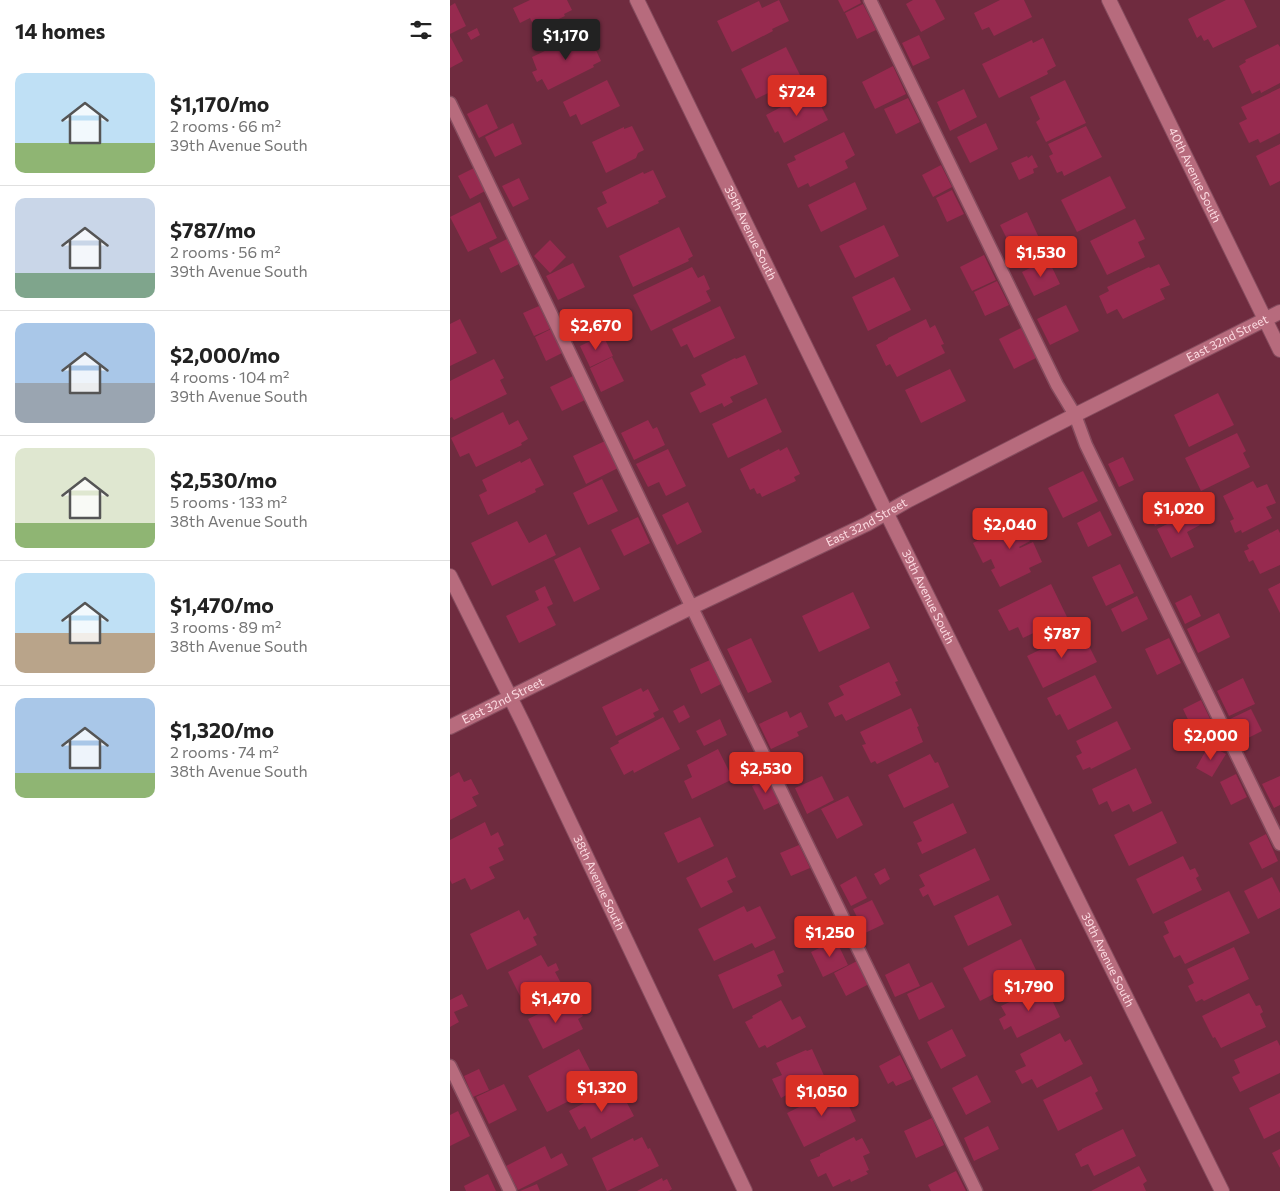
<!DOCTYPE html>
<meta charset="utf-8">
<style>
:root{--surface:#fff;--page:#f6f6f6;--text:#222;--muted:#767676;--line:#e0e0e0;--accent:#d93025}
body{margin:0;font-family:Commissioner,sans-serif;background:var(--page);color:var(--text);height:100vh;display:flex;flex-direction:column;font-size:19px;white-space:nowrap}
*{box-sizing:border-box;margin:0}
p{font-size:16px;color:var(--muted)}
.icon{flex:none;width:28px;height:28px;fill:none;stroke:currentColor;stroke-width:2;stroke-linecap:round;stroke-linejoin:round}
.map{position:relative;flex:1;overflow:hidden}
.side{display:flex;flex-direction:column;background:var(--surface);width:450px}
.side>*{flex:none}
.price{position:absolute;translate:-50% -42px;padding:0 11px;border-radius:5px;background:var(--accent);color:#fff;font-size:16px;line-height:32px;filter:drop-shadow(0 1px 2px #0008)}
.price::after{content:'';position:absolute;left:50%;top:30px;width:15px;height:11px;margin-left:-8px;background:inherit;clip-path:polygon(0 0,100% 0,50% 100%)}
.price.on{background:#222;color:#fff}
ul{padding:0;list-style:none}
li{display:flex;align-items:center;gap:15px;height:125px;padding:0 15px}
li+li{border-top:1px solid var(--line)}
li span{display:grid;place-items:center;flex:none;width:140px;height:100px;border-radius:10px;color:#555}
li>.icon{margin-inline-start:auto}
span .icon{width:60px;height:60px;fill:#fffc;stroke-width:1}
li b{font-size:21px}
h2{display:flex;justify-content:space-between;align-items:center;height:60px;padding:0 15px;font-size:21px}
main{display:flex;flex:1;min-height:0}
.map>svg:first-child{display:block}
</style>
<main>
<section class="side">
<h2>14 homes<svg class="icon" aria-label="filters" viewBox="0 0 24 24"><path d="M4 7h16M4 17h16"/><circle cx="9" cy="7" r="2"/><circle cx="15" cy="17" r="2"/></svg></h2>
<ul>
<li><span style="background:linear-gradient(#bfe0f5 70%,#8fb573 0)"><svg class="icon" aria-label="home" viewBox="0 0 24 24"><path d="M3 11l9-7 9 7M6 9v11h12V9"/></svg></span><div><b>$1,170/mo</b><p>2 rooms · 66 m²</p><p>39th Avenue South</p></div></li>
<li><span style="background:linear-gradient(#c9d6e8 75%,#7fa58c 0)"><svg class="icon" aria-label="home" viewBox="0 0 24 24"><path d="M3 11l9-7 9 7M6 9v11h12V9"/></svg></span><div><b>$787/mo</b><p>2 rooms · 56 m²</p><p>39th Avenue South</p></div></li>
<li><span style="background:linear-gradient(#a9c7e8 60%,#9aa5b1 0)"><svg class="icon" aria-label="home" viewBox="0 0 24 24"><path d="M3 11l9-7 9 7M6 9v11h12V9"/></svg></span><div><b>$2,000/mo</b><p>4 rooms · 104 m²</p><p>39th Avenue South</p></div></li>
<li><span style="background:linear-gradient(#dfe7d0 75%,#8fb573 0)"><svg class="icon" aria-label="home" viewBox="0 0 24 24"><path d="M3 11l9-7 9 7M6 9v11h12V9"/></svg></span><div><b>$2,530/mo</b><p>5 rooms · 133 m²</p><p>38th Avenue South</p></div></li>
<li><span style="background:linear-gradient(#bfe0f5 60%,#b9a48a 0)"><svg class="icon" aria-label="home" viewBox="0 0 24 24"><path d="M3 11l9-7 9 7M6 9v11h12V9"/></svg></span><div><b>$1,470/mo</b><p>3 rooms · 89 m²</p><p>38th Avenue South</p></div></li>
<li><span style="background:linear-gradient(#a9c7e8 75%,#8fb573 0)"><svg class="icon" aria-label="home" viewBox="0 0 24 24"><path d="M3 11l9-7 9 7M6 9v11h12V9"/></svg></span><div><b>$1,320/mo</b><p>2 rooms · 74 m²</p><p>38th Avenue South</p></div></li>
</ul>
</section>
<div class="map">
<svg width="830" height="1191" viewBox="0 0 830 1191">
<rect width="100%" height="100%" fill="#6f2b3f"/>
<g fill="#972a4f">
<polygon points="80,0 117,0 122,10 114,14 115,16 86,30 80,18 70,23 63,8"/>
<polygon points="329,0 339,21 322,29 323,31 282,52 267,21 309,1 312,8"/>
<polygon points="388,0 410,0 411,3 394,12"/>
<polygon points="463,0 485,0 495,19 471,32 456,4"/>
<polygon points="550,0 574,0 582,17 544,36 539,27 532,30 524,13"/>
<polygon points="776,0 794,0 807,27 763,48 758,39 754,41 751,35 747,38 738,19"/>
<polygon points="5,3 16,26 0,34 0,6"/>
<polygon points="413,4 426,30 407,39 395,13"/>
<polygon points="27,28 30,35 21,40 17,33"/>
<polygon points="138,33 151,61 143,65 144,67 98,90 92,79 87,82 82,72 87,70 82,57 129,35 130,37"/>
<polygon points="469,35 480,58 463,66 452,43"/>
<polygon points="0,36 13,61 0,68"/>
<polygon points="593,38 606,66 597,71 598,74 549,98 532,64 582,40 583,43"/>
<polygon points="828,44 830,47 830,83 811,93 810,90 802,94 789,66 796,62 795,60"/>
<polygon points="336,47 351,77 306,99 291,69"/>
<polygon points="443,66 456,94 425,109 412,82"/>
<polygon points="157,80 170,106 131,125 126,114 120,117 113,102"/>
<polygon points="615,80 636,123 596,142 586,122 590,119 580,97"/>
<polygon points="830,88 830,133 810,143 808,139 799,143 789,123 797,119 791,107"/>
<polygon points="514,89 527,117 500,131 487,102"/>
<polygon points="363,90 378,120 334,143 328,131 325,133 316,115"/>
<polygon points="458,98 470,122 446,134 434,109"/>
<polygon points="37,104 48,128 29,138 17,114"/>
<polygon points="63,123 72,144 45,157 35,137"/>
<polygon points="536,123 548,149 520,163 507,137"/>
<polygon points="182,126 194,150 188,153 186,158 156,173 142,142 174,127 174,129"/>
<polygon points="636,126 652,157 614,176 612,171 607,173 599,156 603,154 598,144"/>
<polygon points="394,132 405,155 395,161 398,168 360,187 358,183 348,188 337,164 346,160 344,156"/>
<polygon points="830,144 830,181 820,186 806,156"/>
<polygon points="582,155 588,167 583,169 584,173 569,180 561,163 577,156 578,158"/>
<polygon points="491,165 502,187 483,197 472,175"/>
<polygon points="24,168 35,191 20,199 8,176"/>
<polygon points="203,170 216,197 208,201 209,203 157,228 147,208 157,203 152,192 193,172 194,174"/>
<polygon points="660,176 676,208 627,232 611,200"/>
<polygon points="69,178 79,199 63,207 52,186"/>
<polygon points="405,182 417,209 371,232 358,205"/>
<polygon points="502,190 514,214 497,222 486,198"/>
<polygon points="30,202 47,238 18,252 0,217"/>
<polygon points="577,212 590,240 564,253 550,225"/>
<polygon points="685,219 695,239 688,242 695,257 657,275 640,241"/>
<polygon points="434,225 449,256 405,278 389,246"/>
<polygon points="229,227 243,256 238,259 239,261 183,287 169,256"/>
<polygon points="57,239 69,264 51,273 39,248"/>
<polygon points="100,240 116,257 100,273 84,256"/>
<polygon points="534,255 546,280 522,291 510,267"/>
<polygon points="598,259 610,284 584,296 572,272"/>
<polygon points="123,263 135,287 108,300 96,276"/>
<polygon points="709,264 720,285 710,289 715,299 673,319 667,309 657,314 649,296 659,291 657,287 699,267 700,268"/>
<polygon points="242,267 248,278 254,275 260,289 256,291 261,301 201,331 183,295"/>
<polygon points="444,277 461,310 418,331 402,297"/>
<polygon points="547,281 559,305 535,316 524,292"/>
<polygon points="616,305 629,331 600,345 587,319"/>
<polygon points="89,306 100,329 84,336 73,313"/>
<polygon points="270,306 285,338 244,358 237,344 231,347 222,329"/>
<polygon points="10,319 27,353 0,366 0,324"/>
<polygon points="476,319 480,328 485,325 494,344 491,345 495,353 447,377 440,364 436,366 426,345 438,339 438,338"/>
<polygon points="571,328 586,358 564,369 549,339"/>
<polygon points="101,329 112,353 96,361 85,337"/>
<polygon points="153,335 163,356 140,367 130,346"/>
<polygon points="295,355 308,384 280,397 283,402 274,407 272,403 250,413 240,393 256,385 251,375 285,358 286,359"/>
<polygon points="162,357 174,381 151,392 140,368"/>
<polygon points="44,359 54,378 50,380 57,394 4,420 2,417 0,418 0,381"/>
<polygon points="500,369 516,401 471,423 455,390"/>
<polygon points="123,376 135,400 112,411 100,387"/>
<polygon points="768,393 784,425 739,447 724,415"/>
<polygon points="316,398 332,432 278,458 262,424"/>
<polygon points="53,412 59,425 68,420 78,439 71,443 72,445 26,467 19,453 10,457 1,438"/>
<polygon points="198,420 203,429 207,427 215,445 184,460 171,433"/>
<polygon points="787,433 796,451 793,453 800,467 751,491 735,458"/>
<polygon points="155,441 168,468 136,484 123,456"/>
<polygon points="337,447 350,474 344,477 346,481 312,497 310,493 307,494 304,488 300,490 290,469 329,449 330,451"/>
<polygon points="218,449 236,486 216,496 209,482 198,487 186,464"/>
<polygon points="673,457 684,480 669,487 658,464"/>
<polygon points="80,458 94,485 85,489 86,492 38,515 29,495 37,491 32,480 70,461 71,463"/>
<polygon points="633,471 648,501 613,518 598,488"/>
<polygon points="152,479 168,511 138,525 123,493"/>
<polygon points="803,481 807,488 817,484 826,503 816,507 822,518 792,533 791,530 785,533 780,521 784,519 773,496"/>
<polygon points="721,496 730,514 705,526 697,508"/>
<polygon points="238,502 252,532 227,545 212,515"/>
<polygon points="650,511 662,535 638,547 627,523"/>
<polygon points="744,511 750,525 737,532 744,547 721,558 707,529"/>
<polygon points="578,512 588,533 578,538 580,541 569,547 570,548 583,542 592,562 579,568 581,572 550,587 541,570 545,568 541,559 533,563 523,543 555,527 554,524"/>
<polygon points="188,517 200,543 174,556 161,530"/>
<polygon points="67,521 79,543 96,534 106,555 42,586 21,543"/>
<polygon points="828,529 830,533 830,565 810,574 803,560 799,562 794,551 799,549 797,545"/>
<polygon points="130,547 150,589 124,602 104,560"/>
<polygon points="670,564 684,593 656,606 642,577"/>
<polygon points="830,583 830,613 818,589"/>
<polygon points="601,584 617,617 573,638 568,627 559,631 548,610"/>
<polygon points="95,586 103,604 97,607 106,625 69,643 56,616 89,600 85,591"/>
<polygon points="403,592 420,628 369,652 352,616"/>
<polygon points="741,595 751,616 735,624 725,603"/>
<polygon points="687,596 698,619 672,632 661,609"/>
<polygon points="769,613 780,637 748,653 737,629"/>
<polygon points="631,630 647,662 593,688 577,656"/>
<polygon points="301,638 322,682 298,693 277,649"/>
<polygon points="719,638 731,663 707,675 695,649"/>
<polygon points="260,660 271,684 251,694 240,669"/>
<polygon points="439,662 448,681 445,682 451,695 396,721 392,714 385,717 378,703 394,695 389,686"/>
<polygon points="645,675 662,708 618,730 610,714 606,716 597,698"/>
<polygon points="793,678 805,704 779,716 767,691"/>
<polygon points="191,688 193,692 198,689 209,710 203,713 205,717 166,736 152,707"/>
<polygon points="751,700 763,725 745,734 733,709"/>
<polygon points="234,705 240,717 229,723 223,711"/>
<polygon points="461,708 469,726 467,727 473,742 427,764 425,761 421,763 412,745 416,744 410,732"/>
<polygon points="801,709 812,731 792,741 780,719"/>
<polygon points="337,711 340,718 351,712 358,727 347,732 349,736 321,749 309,724"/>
<polygon points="213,717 230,749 184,773 183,770 174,775 160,748 169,743 168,741"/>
<polygon points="270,719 277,735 254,746 246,731"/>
<polygon points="667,721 681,749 641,769 640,767 633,770 626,756 632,753 626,741"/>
<polygon points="759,745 776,754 762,777 746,768"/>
<polygon points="268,749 283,779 242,799 234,781 242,777 237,765"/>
<polygon points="480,754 485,763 488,762 499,787 454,808 438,775"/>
<polygon points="309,759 317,776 304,782 296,764"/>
<polygon points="686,768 702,803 683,812 679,804 662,812 657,801 649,805 642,789"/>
<polygon points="9,772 14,782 21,779 29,794 22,797 27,806 0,820 0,777"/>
<polygon points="786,774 797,797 781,805 770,782"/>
<polygon points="372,776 384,800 357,814 345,788"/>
<polygon points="830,776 830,805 824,808 812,784"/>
<polygon points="317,778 329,803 314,810 302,786"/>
<polygon points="398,796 413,825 387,839 371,809"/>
<polygon points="503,803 517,833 472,854 467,843 472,841 463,822"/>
<polygon points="712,811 727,843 679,866 664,835"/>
<polygon points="250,817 264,846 228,863 214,833"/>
<polygon points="35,822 41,836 48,832 54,845 48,848 54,860 39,867 45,878 21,890 15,878 2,884 0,880 0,840"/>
<polygon points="816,834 828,861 812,869 799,843"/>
<polygon points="349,845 360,868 341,876 330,853"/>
<polygon points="525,848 540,880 484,906 478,894 473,897 469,889 475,886 469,875"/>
<polygon points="733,856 740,870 745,868 749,876 746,878 752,890 703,914 686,879"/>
<polygon points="277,857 286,877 277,881 283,892 251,908 236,878"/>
<polygon points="435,868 440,879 430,885 424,874"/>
<polygon points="406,876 417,898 401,906 390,885"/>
<polygon points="822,877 830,893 830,908 808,919 794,891"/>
<polygon points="779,891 800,933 735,964 730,955 724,958 713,936 719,933 714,922"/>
<polygon points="548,895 562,925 518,946 504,916"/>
<polygon points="422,900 434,924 415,933 403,909"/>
<polygon points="294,906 297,912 310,906 326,938 305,948 302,943 264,961 248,929"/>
<polygon points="69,910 74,920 78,917 87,935 83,937 87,945 37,970 20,934"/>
<polygon points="571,939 587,972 530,1001 513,968"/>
<polygon points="386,940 398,965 373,977 361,952"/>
<polygon points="784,947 799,979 754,1001 752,999 746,1002 738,986 744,983 737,969"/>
<polygon points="324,950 334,972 327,975 332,986 283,1009 268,975"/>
<polygon points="91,955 98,967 106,963 109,970 105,972 111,983 73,1002 58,972"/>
<polygon points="407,961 419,984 396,996 384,973"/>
<polygon points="459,963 470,986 445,997 435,975"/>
<polygon points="482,982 495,1007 469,1020 457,994"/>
<polygon points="595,985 610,1017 567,1038 561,1026 554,1030 549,1019 556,1015 551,1006"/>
<polygon points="799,993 806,1006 810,1005 813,1012 810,1014 816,1027 771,1048 765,1037 763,1038 752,1016"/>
<polygon points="12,994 18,1006 4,1012 9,1022 0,1027 0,1000"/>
<polygon points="119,999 123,1009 128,1006 133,1016 128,1019 133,1029 93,1049 78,1019"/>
<polygon points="331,1000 342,1020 350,1016 356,1027 317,1048 315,1045 309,1048 295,1022 303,1018 302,1016"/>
<polygon points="502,1029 516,1056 491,1069 477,1042"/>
<polygon points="610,1033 615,1042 620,1039 633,1064 587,1088 582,1079 572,1084 565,1071 576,1066 570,1054"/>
<polygon points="827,1040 830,1046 830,1073 790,1092 782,1077 790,1073 784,1060"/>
<polygon points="129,1049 141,1072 133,1076 141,1090 97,1112 78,1076"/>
<polygon points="362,1049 376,1080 341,1097 340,1093 331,1098 322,1079 332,1075 326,1063 356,1050 357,1051"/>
<polygon points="450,1055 462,1079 446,1086 443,1081 438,1084 429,1066"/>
<polygon points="29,1069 39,1090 23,1097 14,1076"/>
<polygon points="527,1075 541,1102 516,1115 502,1088"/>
<polygon points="641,1076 648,1091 645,1093 653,1109 608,1131 593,1100"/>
<polygon points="54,1084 67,1110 39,1124 26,1097"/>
<polygon points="390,1087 406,1121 354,1147 337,1113"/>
<polygon points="169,1088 184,1116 141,1139 135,1126 129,1130 119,1111 159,1090 160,1093"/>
<polygon points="830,1093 830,1131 814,1139 799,1108"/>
<polygon points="8,1111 20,1136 0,1146 0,1115"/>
<polygon points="482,1118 494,1145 466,1158 454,1131"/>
<polygon points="538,1126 549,1149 524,1161 514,1138"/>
<polygon points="673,1129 686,1156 644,1176 638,1164 631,1167 625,1154 632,1150 632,1149"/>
<polygon points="192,1137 198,1149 200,1148 209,1166 157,1191 142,1158 183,1138 184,1141"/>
<polygon points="404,1137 406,1141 412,1138 420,1153 413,1156 419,1170 416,1171 418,1174 401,1182 400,1179 383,1187 376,1173 368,1177 360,1160 370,1156 370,1154"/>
<polygon points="95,1146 101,1159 112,1153 118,1165 68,1190 56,1166"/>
<polygon points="830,1149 830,1168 822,1153"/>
<polygon points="689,1166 697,1181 693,1184 696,1191 641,1191"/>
<polygon points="506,1171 516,1191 481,1191 478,1185"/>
<polygon points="38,1174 46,1191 16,1191 14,1186"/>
<polygon points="212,1178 213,1181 217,1179 222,1189 219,1191 187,1191"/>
<polygon points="87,1184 90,1191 70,1191"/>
</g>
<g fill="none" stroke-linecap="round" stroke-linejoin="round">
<defs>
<g id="service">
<polyline points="420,0 607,385 625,415 636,445 830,844"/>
<polyline points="0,103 227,577 526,1191"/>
<polyline points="0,1066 60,1191"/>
</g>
<g id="minor">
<path id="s1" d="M187,0L437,514L772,1191"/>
<path id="s2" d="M659,0L830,350"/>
<path id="s3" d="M0,576L73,723L295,1191"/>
<path id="s4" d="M0,727L242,607L417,524L457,501L625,415L830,312"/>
</g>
</defs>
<use href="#service" stroke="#854c5e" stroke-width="15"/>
<use href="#minor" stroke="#854c5e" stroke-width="16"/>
<use href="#service" stroke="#b76b7d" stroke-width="12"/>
<use href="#minor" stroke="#b76b7d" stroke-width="14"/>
</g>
<g text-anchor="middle" stroke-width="5" stroke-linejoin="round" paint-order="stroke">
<g font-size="12" fill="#fddbe2" stroke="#6f2b3f">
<text dy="4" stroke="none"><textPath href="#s2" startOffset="195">40th Avenue South</textPath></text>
<text dy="4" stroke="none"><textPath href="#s1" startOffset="259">39th Avenue South</textPath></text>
<text dy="4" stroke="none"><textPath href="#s4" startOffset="869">East 32nd Street</textPath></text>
<text dy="4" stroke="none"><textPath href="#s4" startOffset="464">East 32nd Street</textPath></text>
<text dy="4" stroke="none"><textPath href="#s1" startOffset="664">39th Avenue South</textPath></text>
<text dy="4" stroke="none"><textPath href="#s4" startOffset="59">East 32nd Street</textPath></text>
<text dy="4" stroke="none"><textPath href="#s3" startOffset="341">38th Avenue South</textPath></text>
<text dy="4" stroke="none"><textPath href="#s1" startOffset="1069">39th Avenue South</textPath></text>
</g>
</g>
</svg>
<b class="price on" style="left:116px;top:61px">$1,170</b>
<b class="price" style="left:347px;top:117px">$724</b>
<b class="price" style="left:591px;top:278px">$1,530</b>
<b class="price" style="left:146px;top:351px">$2,670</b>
<b class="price" style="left:729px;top:534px">$1,020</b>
<b class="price" style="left:560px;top:550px">$2,040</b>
<b class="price" style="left:612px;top:659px">$787</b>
<b class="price" style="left:761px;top:761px">$2,000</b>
<b class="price" style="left:316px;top:794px">$2,530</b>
<b class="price" style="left:380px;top:958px">$1,250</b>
<b class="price" style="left:579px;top:1012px">$1,790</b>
<b class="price" style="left:106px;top:1024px">$1,470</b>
<b class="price" style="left:152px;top:1113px">$1,320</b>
<b class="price" style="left:372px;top:1117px">$1,050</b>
</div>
</main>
